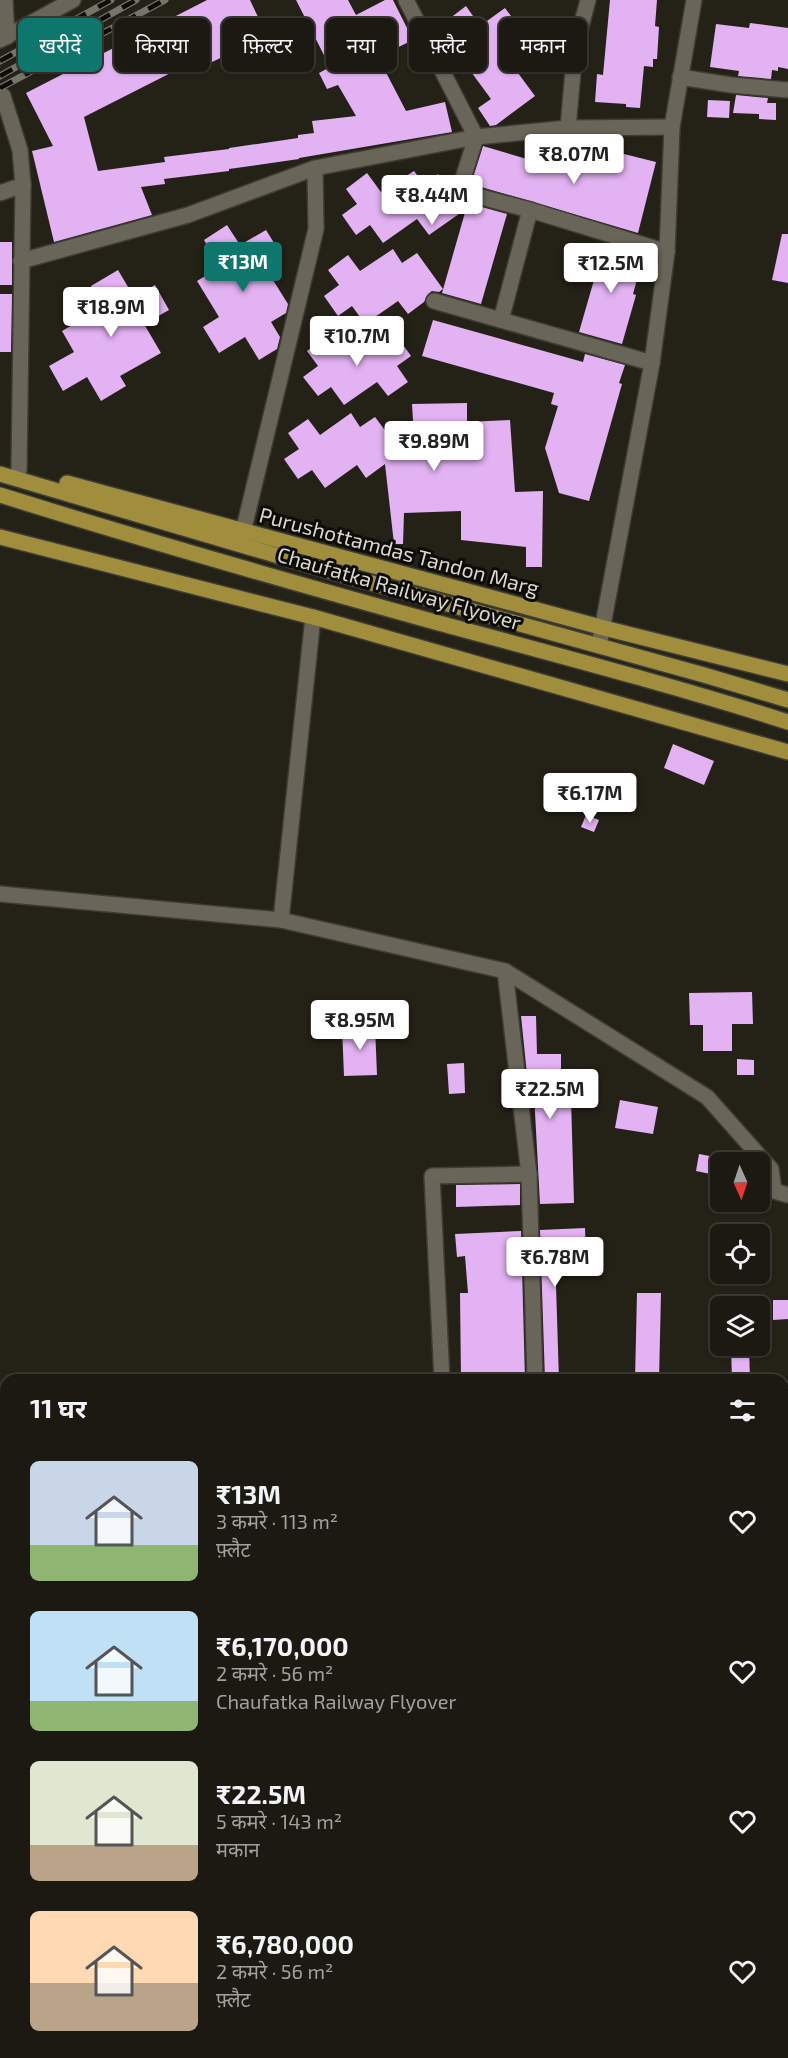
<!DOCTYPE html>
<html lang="hi">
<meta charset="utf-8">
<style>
:root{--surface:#1b1911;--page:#28261f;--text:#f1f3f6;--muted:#a0a09f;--line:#393831;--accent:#0f766e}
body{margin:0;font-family:"Exo 2","Noto Sans Devanagari",sans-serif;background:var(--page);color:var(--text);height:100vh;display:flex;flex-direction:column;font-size:22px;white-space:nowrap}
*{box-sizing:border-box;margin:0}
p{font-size:20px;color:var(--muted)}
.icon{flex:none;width:33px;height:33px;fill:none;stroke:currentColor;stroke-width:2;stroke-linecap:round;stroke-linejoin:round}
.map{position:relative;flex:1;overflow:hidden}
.sheet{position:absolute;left:0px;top:1374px;width:789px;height:684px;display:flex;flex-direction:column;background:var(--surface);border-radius:18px 18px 0 0;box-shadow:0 2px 4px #0004,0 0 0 2px var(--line)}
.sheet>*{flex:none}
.hud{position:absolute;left:18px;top:18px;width:753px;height:54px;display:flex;gap:12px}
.needle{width:39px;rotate:177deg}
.fabs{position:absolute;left:710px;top:1152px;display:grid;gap:12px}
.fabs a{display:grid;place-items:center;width:60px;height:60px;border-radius:9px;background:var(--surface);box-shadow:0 2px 4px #0004,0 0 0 2px var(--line);font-size:30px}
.price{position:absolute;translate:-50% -51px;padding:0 14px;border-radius:6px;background:#fff;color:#222;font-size:20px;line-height:39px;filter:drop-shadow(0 2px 3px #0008)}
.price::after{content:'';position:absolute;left:50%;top:36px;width:18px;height:14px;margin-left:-9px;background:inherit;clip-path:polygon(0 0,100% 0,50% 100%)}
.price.on{background:var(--accent);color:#fff}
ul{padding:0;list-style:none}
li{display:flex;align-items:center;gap:18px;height:150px;padding:0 30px}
li span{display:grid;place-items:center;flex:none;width:168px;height:120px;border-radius:9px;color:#555}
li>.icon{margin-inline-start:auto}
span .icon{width:72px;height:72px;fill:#fffc;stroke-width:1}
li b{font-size:26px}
h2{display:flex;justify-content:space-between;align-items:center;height:72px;padding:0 30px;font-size:26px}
.pill{padding:0 21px;border-radius:9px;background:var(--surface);box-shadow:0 2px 4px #0004,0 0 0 2px var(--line);font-size:21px;line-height:54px}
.pill.on{background:var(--accent);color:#fff}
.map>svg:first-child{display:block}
</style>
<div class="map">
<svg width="788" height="2058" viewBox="0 0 788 2058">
<rect width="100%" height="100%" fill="#242117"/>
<g fill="#e3b2f3">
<polygon points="207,0 250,0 267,36 212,62 208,54 84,117 98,171 165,162 164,157 229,149 229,148 298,138 298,135 314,133 312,121 356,116 338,85 327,89 319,73 330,67 296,0 348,0 356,15 385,0 393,0 413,40 378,57 406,111 445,102 452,132 299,158 299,159 229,169 229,171 164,179 165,184 141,187 152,215 54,242 32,151 53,146 26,93"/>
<polygon points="610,0 657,0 655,26 659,27 657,59 653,59 653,67 644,66 640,108 626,107 626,104 595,102 597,74 603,75"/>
<polygon points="466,6 480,26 505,8 541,56 518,73 535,96 496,125 490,126 478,108 491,99 463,61 459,64 447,50 444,52 433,31"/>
<polygon points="750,23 788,28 788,69 778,67 778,71 772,70 771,79 738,76 739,71 710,67 716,24 749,28"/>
<polygon points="736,95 768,98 767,103 776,103 776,120 759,119 759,114 733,113"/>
<polygon points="708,100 730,101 729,118 707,117"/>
<polygon points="483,146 537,162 537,159 594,173 600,148 656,162 638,233 471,184"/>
<polygon points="414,171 424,184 438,174 450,190 452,197 457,201 462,208 464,202 507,214 481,304 442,293 466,209 429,235 417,219 383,243 370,225 356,235 342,215 357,204 346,189 367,173 381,192"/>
<polygon points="227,225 240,245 266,230 281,254 263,264 288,304 286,313 271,322 280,337 277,349 259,360 245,337 219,353 203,327 219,317 197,281 220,267 204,240"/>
<polygon points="782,234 788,234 788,283 772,280"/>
<rect x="0" y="242" width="12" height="43"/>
<polygon points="609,244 634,252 633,255 643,258 633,294 636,295 622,344 579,332 594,280 588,278 595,253 605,256"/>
<polygon points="393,249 402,263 417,253 443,289 439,292 432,291 428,294 424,302 408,314 398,301 365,324 352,306 338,316 324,296 339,285 328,270 348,255 360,271"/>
<polygon points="118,270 134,297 155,285 169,310 144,324 161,353 120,376 126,386 101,401 87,377 63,391 49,366 74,352 62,331 103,307 91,286"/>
<polygon points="0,294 12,294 11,352 0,352"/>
<polygon points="433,320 583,362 585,354 625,365 619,383 622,384 589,501 559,493 545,448 558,406 551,404 554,393 422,356"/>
<polygon points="372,331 382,345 396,335 411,356 397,366 408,382 388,396 377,382 344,405 331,387 318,396 303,377 318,366 307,351 327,336 339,352 345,348 346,350"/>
<polygon points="467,403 467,422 510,420 515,492 543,491 542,567 526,567 526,547 461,540 461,511 404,513 403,544 394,544 385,464 366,478 357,465 325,488 312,470 298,479 284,459 299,449 288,433 308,419 320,435 351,413 360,427 375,417 390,437 414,437 412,404"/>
<polygon points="673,744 714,761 704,785 664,768"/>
<polygon points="586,815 599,820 594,832 581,827"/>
<polygon points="752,992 753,1024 732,1024 732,1051 703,1051 703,1025 690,1025 689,993"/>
<polygon points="521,1016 536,1016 537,1054 561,1054 561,1098 571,1098 574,1203 540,1204 534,1094 529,1094"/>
<polygon points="375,1026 377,1075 344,1076 342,1027"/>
<polygon points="737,1059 754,1060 754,1075 737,1075"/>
<polygon points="464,1063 465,1093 449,1094 447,1064"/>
<polygon points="620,1100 658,1107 653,1134 615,1128"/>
<polygon points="699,1154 720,1158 720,1176 696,1171"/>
<polygon points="520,1184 520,1205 456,1207 456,1185"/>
<polygon points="585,1228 586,1253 555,1254 559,1380 545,1380 540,1230"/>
<polygon points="521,1231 525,1380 461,1380 460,1293 468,1293 465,1256 457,1257 455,1234"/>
<polygon points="637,1293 661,1293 659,1380 635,1380"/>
<polygon points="773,1300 788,1300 788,1319 773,1320"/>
<polygon points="731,1346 749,1346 750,1380 732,1380"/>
</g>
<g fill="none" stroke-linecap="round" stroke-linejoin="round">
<defs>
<g id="minor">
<polyline points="5,0 7,37"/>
<polyline points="406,0 476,137 568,128 672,127"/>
<polyline points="0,40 73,0"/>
<polyline points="680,77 731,85 788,90"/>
<polyline points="3,96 20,150 23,185"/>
<polyline points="568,128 575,49 588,0"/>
<polyline points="0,193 23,185 19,470"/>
<polyline points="21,261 188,215 315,168 476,137 459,191 530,210 667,252"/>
<polyline points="434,301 652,363"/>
<polyline points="501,320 530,210"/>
<polyline points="238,541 243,532 316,229 315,168"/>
<polyline points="599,646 652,363 667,252 672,127 694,0"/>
<polyline points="0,894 281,920 505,971 707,1097 771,1169 774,1191 788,1195"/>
<polyline points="281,920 313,617"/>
<polyline points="505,971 529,1174 535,1380"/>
<polyline points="442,1380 432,1176 529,1174"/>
<polyline points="0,1751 6,1751"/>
</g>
<g id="primary">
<polyline points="0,474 343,575 704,675 788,700"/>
<polyline points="67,483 604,628 788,674"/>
<path d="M0,495C144,540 290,582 435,622C553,654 672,685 788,722"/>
<polyline points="0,537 313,617 788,752"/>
</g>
</defs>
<use href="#minor" stroke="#3e3c34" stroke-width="18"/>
<use href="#primary" stroke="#3e3c34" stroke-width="18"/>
<use href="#minor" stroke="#696559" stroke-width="15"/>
<use href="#primary" stroke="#a18e3c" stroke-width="15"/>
<defs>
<g id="rail">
<polyline points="0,61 111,0"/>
<polyline points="0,76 136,0"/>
<polyline points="0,88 165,0"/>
</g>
</defs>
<use href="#rail" stroke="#77746c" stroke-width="7"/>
<use href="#rail" stroke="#0c0b07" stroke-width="4.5" stroke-dasharray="14" stroke-linecap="butt"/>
</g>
<g text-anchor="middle" stroke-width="6" stroke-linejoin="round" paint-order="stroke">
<g font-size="21" fill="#d9d7d0" stroke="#0c0b07">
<text transform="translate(399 552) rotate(15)" y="7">Purushottamdas Tandon Marg</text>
<text transform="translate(399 589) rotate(16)" y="7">Chaufatka Railway Flyover</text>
</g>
</g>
</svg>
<div class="fabs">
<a><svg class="needle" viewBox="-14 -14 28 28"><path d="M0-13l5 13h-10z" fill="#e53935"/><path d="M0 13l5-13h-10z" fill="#a0a09f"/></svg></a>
<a><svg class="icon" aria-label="locate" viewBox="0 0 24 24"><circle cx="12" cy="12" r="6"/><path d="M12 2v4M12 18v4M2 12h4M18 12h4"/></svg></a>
<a><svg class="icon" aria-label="layers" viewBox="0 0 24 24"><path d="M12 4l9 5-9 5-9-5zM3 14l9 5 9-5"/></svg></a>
</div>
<b class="price" style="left:574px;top:185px">₹8.07M</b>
<b class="price" style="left:432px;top:226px">₹8.44M</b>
<b class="price on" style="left:243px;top:293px">₹13M</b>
<b class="price" style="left:611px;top:294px">₹12.5M</b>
<b class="price" style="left:111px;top:338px">₹18.9M</b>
<b class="price" style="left:357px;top:367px">₹10.7M</b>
<b class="price" style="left:434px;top:472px">₹9.89M</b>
<b class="price" style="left:590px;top:824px">₹6.17M</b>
<b class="price" style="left:360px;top:1051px">₹8.95M</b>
<b class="price" style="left:550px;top:1120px">₹22.5M</b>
<b class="price" style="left:555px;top:1288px">₹6.78M</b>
<div class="hud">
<a class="pill on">खरीदें</a>
<a class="pill">किराया</a>
<a class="pill">फ़िल्टर</a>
<a class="pill">नया</a>
<a class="pill">फ़्लैट</a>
<a class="pill">मकान</a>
</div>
<section class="sheet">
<h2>11 घर<svg class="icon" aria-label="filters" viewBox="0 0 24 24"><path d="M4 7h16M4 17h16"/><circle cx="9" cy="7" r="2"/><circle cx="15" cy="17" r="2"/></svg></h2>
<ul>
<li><span style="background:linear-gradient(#c9d6e8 70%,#8fb573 0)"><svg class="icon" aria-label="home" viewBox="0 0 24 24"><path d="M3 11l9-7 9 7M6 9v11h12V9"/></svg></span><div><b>₹13M</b><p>3 कमरे · 113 m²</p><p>फ़्लैट</p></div><svg class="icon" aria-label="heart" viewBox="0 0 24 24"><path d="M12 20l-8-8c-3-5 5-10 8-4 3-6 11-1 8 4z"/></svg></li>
<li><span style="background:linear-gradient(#bfe0f5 75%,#8fb573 0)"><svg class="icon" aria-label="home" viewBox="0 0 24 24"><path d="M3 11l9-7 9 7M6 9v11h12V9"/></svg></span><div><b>₹6,170,000</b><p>2 कमरे · 56 m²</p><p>Chaufatka Railway Flyover</p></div><svg class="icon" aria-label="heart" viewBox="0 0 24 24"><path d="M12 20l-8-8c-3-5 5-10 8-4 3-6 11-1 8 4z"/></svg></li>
<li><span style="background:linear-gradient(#dfe7d0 70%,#b9a48a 0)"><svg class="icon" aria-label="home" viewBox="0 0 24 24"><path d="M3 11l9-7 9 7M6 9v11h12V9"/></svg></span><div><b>₹22.5M</b><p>5 कमरे · 143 m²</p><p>मकान</p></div><svg class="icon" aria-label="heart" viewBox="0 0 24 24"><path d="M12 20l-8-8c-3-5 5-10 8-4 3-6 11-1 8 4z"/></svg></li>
<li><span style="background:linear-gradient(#ffd9b3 60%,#b9a48a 0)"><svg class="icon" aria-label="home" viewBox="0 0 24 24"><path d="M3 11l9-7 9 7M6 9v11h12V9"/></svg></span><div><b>₹6,780,000</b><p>2 कमरे · 56 m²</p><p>फ़्लैट</p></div><svg class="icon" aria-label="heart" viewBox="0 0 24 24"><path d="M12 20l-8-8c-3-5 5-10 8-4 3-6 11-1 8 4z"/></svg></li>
</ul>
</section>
</div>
